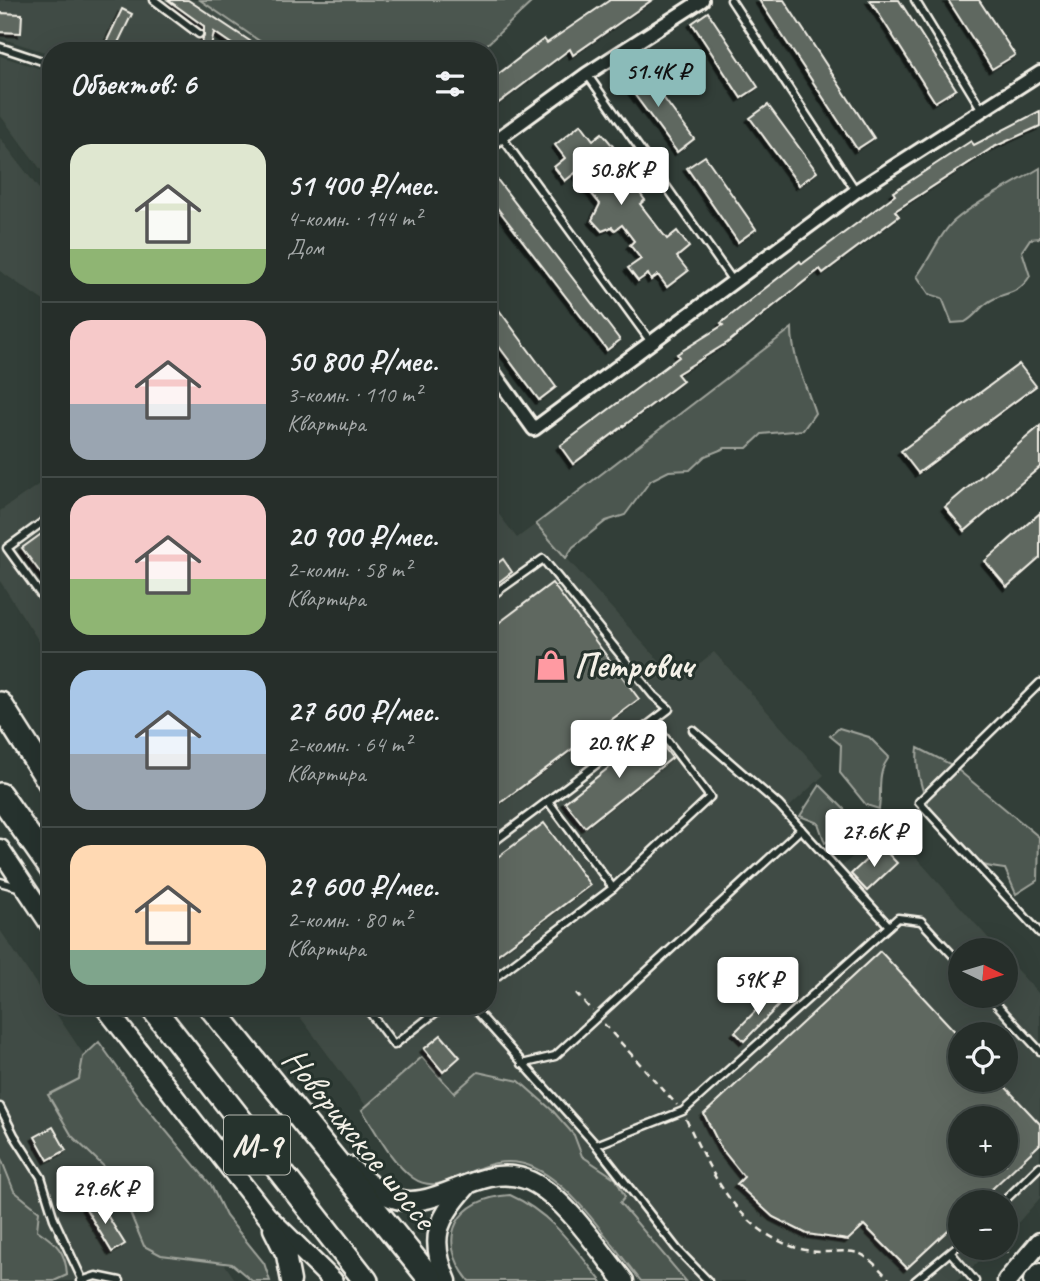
<!DOCTYPE html>
<html lang="ru">
<meta charset="utf-8">
<style>
:root{--surface:#262e2a;--page:#323a36;--text:#f1f3f6;--muted:#a4a8a8;--line:#424a47;--accent:#8bbbb9}
body{margin:0;font-family:Caveat,sans-serif;background:var(--page);color:var(--text);height:100vh;display:flex;flex-direction:column;font-size:26px;white-space:nowrap}
*{box-sizing:border-box;margin:0}
p{font-size:23px;color:var(--muted)}
.icon{flex:none;width:38px;height:38px;fill:none;stroke:currentColor;stroke-width:2;stroke-linecap:round;stroke-linejoin:round}
.map{position:relative;flex:1;overflow:hidden}
.details{position:absolute;left:42px;top:42px;width:455px;height:973px;display:flex;flex-direction:column;background:var(--surface);border-radius:28px;box-shadow:0 7px 28px #0002,0 0 0 2px var(--line)}
.details>*{flex:none}
.needle{width:46px;rotate:95deg}
.fabs{position:absolute;left:948px;top:938px;display:grid;gap:14px}
.fabs a{display:grid;place-items:center;width:70px;height:70px;border-radius:50%;background:var(--surface);box-shadow:0 7px 28px #0002,0 0 0 2px var(--line);font-size:35px}
.price{position:absolute;translate:-50% -60px;padding:0 16px;border-radius:7px;background:#fff;color:#222;font-size:23px;line-height:46px;filter:drop-shadow(0 2px 4px #0008)}
.price::after{content:'';position:absolute;left:50%;top:42px;width:21px;height:16px;margin-left:-10px;background:inherit;clip-path:polygon(0 0,100% 0,50% 100%)}
.price.on{background:var(--accent);color:#111}
ul{padding:0;list-style:none}
li{display:flex;align-items:center;gap:21px;height:175px;padding:0 28px}
li+li{border-top:2px solid var(--line)}
li span{display:grid;place-items:center;flex:none;width:196px;height:140px;border-radius:21px;color:#555}
li>.icon{margin-inline-start:auto}
span .icon{width:84px;height:84px;fill:#fffc;stroke-width:1}
li b{font-size:30px}
h2{display:flex;justify-content:space-between;align-items:center;height:84px;padding:0 28px;font-size:30px}
.map>svg:first-child{display:block}
</style>
<div class="map">
<svg width="1040" height="1281" viewBox="0 0 1040 1281">
<defs>
<filter id="shadow"><feDropShadow dx="-3.5" dy="3.5" stdDeviation="0" flood-color="#0009"/></filter>
</defs>
<rect width="100%" height="100%" fill="#323e38"/>
<filter id="ink" filterUnits="userSpaceOnUse"><feTurbulence type="fractalNoise" baseFrequency=".0143" numOctaves="2"/><feDisplacementMap in="SourceGraphic" scale="14" xChannelSelector="R" yChannelSelector="G"/><feConvolveMatrix kernelMatrix="1 2 1 2 8 2 1 2 1" color-interpolation-filters="sRGB"/></filter>
<g filter="url(#ink)">
<g fill="#404b44" fill-rule="evenodd">
<polygon points="0,0 200,0 274,51 235,51 216,38 214,51 51,51 51,54 0,38"/>
<polygon points="0,56 51,72 51,183 0,115"/>
<polygon points="0,138 51,205 51,306 0,271"/>
<polygon points="51,476 51,660 0,581 0,511"/>
<path d="M488,500L517,538L536,524L677,681L714,652L824,775L787,809L840,868L887,825L999,950H961V996H1006V958L1040,995V1198L1006,1236V1202H961V1248H994L957,1281H686L620,1203L603,1168L592,1165L582,1156L574,1135L454,1093L422,1057L366,1106L292,1006H488ZM961,1034H1006V1080H961ZM961,1118H1006V1164H961Z"/>
<polygon points="0,930 51,1006 236,1281 0,1281"/>
</g>
<g fill="#4c564f" stroke="#a0a49c" stroke-width="2">
<polygon points="200,0 534,0 480,51 274,51"/>
<path d="M1040,168V238L1030,239L1022,251L1030,276C1016,298 1004,290 987,303C979,309 974,317 965,322L952,323L942,298L929,294L917,276C930,260 939,234 954,221C977,201 1014,184 1040,168Z"/>
<path d="M792,328C792,360 806,384 815,413L803,430L762,434L747,448H725L705,456L690,470L669,471L651,480L625,515L606,521L573,547L566,558L536,524Z"/>
<path d="M839,728L869,737L889,757C876,775 882,789 879,809L866,805L840,773L841,745L830,736Z"/>
<path d="M918,748L952,765L1039,837L1038,880L1016,894L1005,869C996,868 986,867 978,863C942,847 912,785 918,748Z"/>
<polygon points="820,785 847,812 841,832 825,843 818,823 800,816"/>
<polygon points="99,1042 142,1102 211,1185 226,1216 264,1263 270,1281 252,1281 232,1264 161,1255 144,1246 115,1177 72,1136 48,1095 79,1079 83,1057"/>
<path d="M422,1057L454,1093L478,1072L519,1081L553,1111L574,1135L582,1156L616,1179L625,1197L620,1203L686,1281H641C611,1245 573,1183 530,1166C480,1147 447,1202 413,1178C391,1162 377,1133 362,1110Z"/>
<path d="M0,1156L14,1191L39,1211L37,1230C56,1243 66,1251 67,1275L54,1281H0Z"/>
<path d="M510,1195C551,1213 574,1247 601,1281H469C434,1238 457,1198 510,1195Z"/>
</g>
<g fill="#5f6861" stroke="#f4f1e8" stroke-width="2" fill-rule="evenodd" filter="url(#shadow)">
<polygon points="168,0 188,0 265,51 242,51 214,32 210,51 199,51 204,35 204,26"/>
<polygon points="610,0 652,0 573,55 570,49 488,111 488,82 544,39 547,43"/>
<polygon points="759,0 784,0 874,138 857,149"/>
<polygon points="870,0 899,0 956,89 935,102"/>
<polygon points="948,0 979,0 1015,55 992,69"/>
<polygon points="122,9 132,14 115,49 105,45"/>
<polygon points="708,12 758,87 741,98 692,23"/>
<polygon points="0,13 22,14 21,33 0,32"/>
<polygon points="640,66 694,139 677,152 623,79"/>
<polygon points="768,105 817,172 799,185 750,118"/>
<polygon points="1040,111 1040,126 992,148 895,211 899,216 823,273 820,269 727,343 677,374 683,381 573,464 560,446 679,357 677,354 723,325 721,323 800,261 802,264 895,195 893,192 971,141 974,145"/>
<polygon points="581,124 593,140 602,133 613,146 602,155 606,160 603,163 626,192 634,186 645,200 640,204 667,239 677,231 689,247 677,257 688,271 667,287 658,275 651,280 648,274 638,281 628,268 641,259 630,245 634,241 622,225 615,230 612,227 602,231 592,220 600,204 575,173 565,181 554,167 565,158 555,145"/>
<polygon points="705,156 756,229 738,242 687,168"/>
<polygon points="496,178 620,340 607,350 488,196 488,183"/>
<polygon points="499,310 556,387 539,400 488,332 488,318"/>
<polygon points="1019,364 1036,386 918,473 901,451"/>
<polygon points="1040,426 1040,467 965,531 945,507"/>
<polygon points="1040,513 1040,558 1007,587 985,561"/>
<polygon points="51,527 51,587 22,548"/>
<polygon points="503,559 512,572 488,590 488,571"/>
<polygon points="552,583 639,699 488,812 488,631"/>
<polygon points="653,733 672,758 585,827 565,802"/>
<polygon points="544,823 590,885 494,957 488,948 488,864"/>
<polygon points="881,846 897,863 867,891 851,874"/>
<path d="M880,951L961,1038V1080H999L1040,1124V1144L978,1202H961V1218L907,1268L864,1225L848,1240L807,1234L773,1217L737,1184L744,1177L721,1148L704,1114ZM961,1118H1006V1164H961Z"/>
<polygon points="773,993 782,1002 744,1041 735,1032"/>
<polygon points="441,1035 460,1057 443,1072 424,1049"/>
<polygon points="53,1127 66,1150 48,1160 35,1137"/>
<polygon points="97,1199 125,1244 112,1252 85,1207"/>
</g>
<g fill="none" stroke-linecap="round" stroke-linejoin="round">
<defs>
<g id="lane">
<polyline points="154,0 199,34"/>
<polyline points="731,0 856,191"/>
<polyline points="915,0 982,110"/>
<polyline points="0,47 51,64"/>
<polyline points="587,74 733,281"/>
<polyline points="501,136 651,342"/>
<polyline points="51,516 7,548 51,609"/>
<polyline points="488,598 543,559 653,695 669,709 548,801"/>
<polyline points="1040,683 919,802 1040,933"/>
<polyline points="693,730 779,805 889,926"/>
<polyline points="488,846 548,801 613,888 488,983"/>
<polyline points="0,882 18,887"/>
<polyline points="613,888 710,797 653,722"/>
<polyline points="989,996 1040,1051"/>
<polyline points="365,1006 394,1045 444,1006"/>
<polyline points="472,1006 596,1145"/>
<polyline points="522,1064 555,1056 801,829"/>
<polyline points="0,1107 14,1135 41,1177 54,1219 82,1279"/>
<polyline points="1003,1202 1040,1166"/>
<polyline points="951,1253 975,1281"/>
<polyline points="81,1281 96,1276 120,1281"/>
<polyline points="708,1281 677,1249 596,1145 683,1111 898,918 921,921 961,964"/>
<polyline points="915,1281 961,1243"/>
</g>
<g id="street">
<polyline points="488,146 587,74 702,0"/>
<polyline points="488,365 534,429 856,191 1040,73"/>
</g>
<g id="secondary">
<polyline points="0,849 51,926"/>
<polyline points="104,1006 267,1216 333,1281"/>
<path d="M348,1166C360,1176 373,1188 386,1195C433,1219 476,1161 525,1179C562,1192 599,1250 624,1281"/>
<polyline points="273,1229 286,1255 291,1281"/>
<path d="M447,1281C429,1240 436,1220 466,1187"/>
<polyline points="1007,1281 1040,1242"/>
<polyline points="1033,1281 1040,1273"/>
</g>
<g id="highway">
<polyline points="0,704 51,784"/>
<polyline points="0,795 51,868"/>
<polyline points="151,1006 366,1281"/>
<polyline points="210,1006 432,1281"/>
</g>
</defs>
<use href="#lane" stroke="#f4f1e8" stroke-width="11"/>
<use href="#street" stroke="#f4f1e8" stroke-width="18"/>
<use href="#secondary" stroke="#f4f1e8" stroke-width="23"/>
<use href="#highway" stroke="#f4f1e8" stroke-width="28"/>
<g stroke="#f4f1e8" stroke-width="2.5" stroke-dasharray="7 5" stroke-linecap="butt">
<polyline points="576,993 592,1011"/>
<polyline points="604,1024 677,1105"/>
<path d="M686,1119C712,1176 742,1239 810,1251C825,1254 843,1249 858,1253C869,1256 883,1273 891,1281"/>
<polyline points="1006,1246 1008,1255"/>
</g>
<use href="#lane" stroke="#26332d" stroke-width="6"/>
<use href="#street" stroke="#26332d" stroke-width="12"/>
<use href="#secondary" stroke="#26332d" stroke-width="18"/>
<use href="#highway" stroke="#26332d" stroke-width="23"/>
</g>
</g>
<defs>
<symbol id="shop-bare" viewBox="-9 -9 18 18"><path d="M-5-2.5h2.3a2.7 3.5 0 0 1 5.4 0H5L5.5 6h-11ZM-1.5-2.5h3a1.5 2.3 0 0 0-3 0Z" fill="#ff9aa2" stroke="#26332d" stroke-width="2.5" paint-order="stroke"/></symbol>
</defs>
<g fill-rule="evenodd">
<use href="#shop-bare" x="529" y="643" width="44" height="44"/>
</g>
<g text-anchor="middle" stroke-width="6" stroke-linejoin="round" paint-order="stroke">
<rect fill="#26332d" stroke="#b6b8b0" stroke-width="2" x="224" y="1115.5" width="66" height="59" rx="5"/>
<g font-size="33" font-weight="bold" fill="#f4f1e8">
<text x="257" y="1157">М-9</text>
</g>
<g font-size="35" font-weight="bold" fill="#f4f1e8" stroke="#26332d" text-anchor="start">
<text x="574" y="677">Петрович</text>
</g>
<g font-size="35" fill="#f4f1e8" stroke="#26332d">
<text transform="translate(360 1138) rotate(51)" y="12">Новорижское шоссе</text>
</g>
</g>
</svg>
<div class="fabs">
<a><svg class="needle" viewBox="-14 -14 28 28"><path d="M0-13l5 13h-10z" fill="#e53935"/><path d="M0 13l5-13h-10z" fill="#a4a8a8"/></svg></a>
<a><svg class="icon" aria-label="locate" viewBox="0 0 24 24"><circle cx="12" cy="12" r="6"/><path d="M12 2v4M12 18v4M2 12h4M18 12h4"/></svg></a>
<a>+</a>
<a>−</a>
</div>
<b class="price on" style="left:658px;top:109px">51.4K ₽</b>
<b class="price" style="left:621px;top:207px">50.8K ₽</b>
<b class="price" style="left:619px;top:780px">20.9K ₽</b>
<b class="price" style="left:874px;top:869px">27.6K ₽</b>
<b class="price" style="left:758px;top:1017px">59K ₽</b>
<b class="price" style="left:105px;top:1226px">29.6K ₽</b>
<section class="details">
<h2>Объектов: 6<svg class="icon" aria-label="filters" viewBox="0 0 24 24"><path d="M4 7h16M4 17h16"/><circle cx="9" cy="7" r="2"/><circle cx="15" cy="17" r="2"/></svg></h2>
<ul>
<li><span style="background:linear-gradient(#dfe7d0 75%,#8fb573 0)"><svg class="icon" aria-label="home" viewBox="0 0 24 24"><path d="M3 11l9-7 9 7M6 9v11h12V9"/></svg></span><div><b>51 400 ₽/мес.</b><p>4-комн. · 144 m²</p><p>Дом</p></div></li>
<li><span style="background:linear-gradient(#f6c9c9 60%,#9aa5b1 0)"><svg class="icon" aria-label="home" viewBox="0 0 24 24"><path d="M3 11l9-7 9 7M6 9v11h12V9"/></svg></span><div><b>50 800 ₽/мес.</b><p>3-комн. · 110 m²</p><p>Квартира</p></div></li>
<li><span style="background:linear-gradient(#f6c9c9 60%,#8fb573 0)"><svg class="icon" aria-label="home" viewBox="0 0 24 24"><path d="M3 11l9-7 9 7M6 9v11h12V9"/></svg></span><div><b>20 900 ₽/мес.</b><p>2-комн. · 58 m²</p><p>Квартира</p></div></li>
<li><span style="background:linear-gradient(#a9c7e8 60%,#9aa5b1 0)"><svg class="icon" aria-label="home" viewBox="0 0 24 24"><path d="M3 11l9-7 9 7M6 9v11h12V9"/></svg></span><div><b>27 600 ₽/мес.</b><p>2-комн. · 64 m²</p><p>Квартира</p></div></li>
<li><span style="background:linear-gradient(#ffd9b3 75%,#7fa58c 0)"><svg class="icon" aria-label="home" viewBox="0 0 24 24"><path d="M3 11l9-7 9 7M6 9v11h12V9"/></svg></span><div><b>29 600 ₽/мес.</b><p>2-комн. · 80 m²</p><p>Квартира</p></div></li>
</ul>
</section>
</div>
